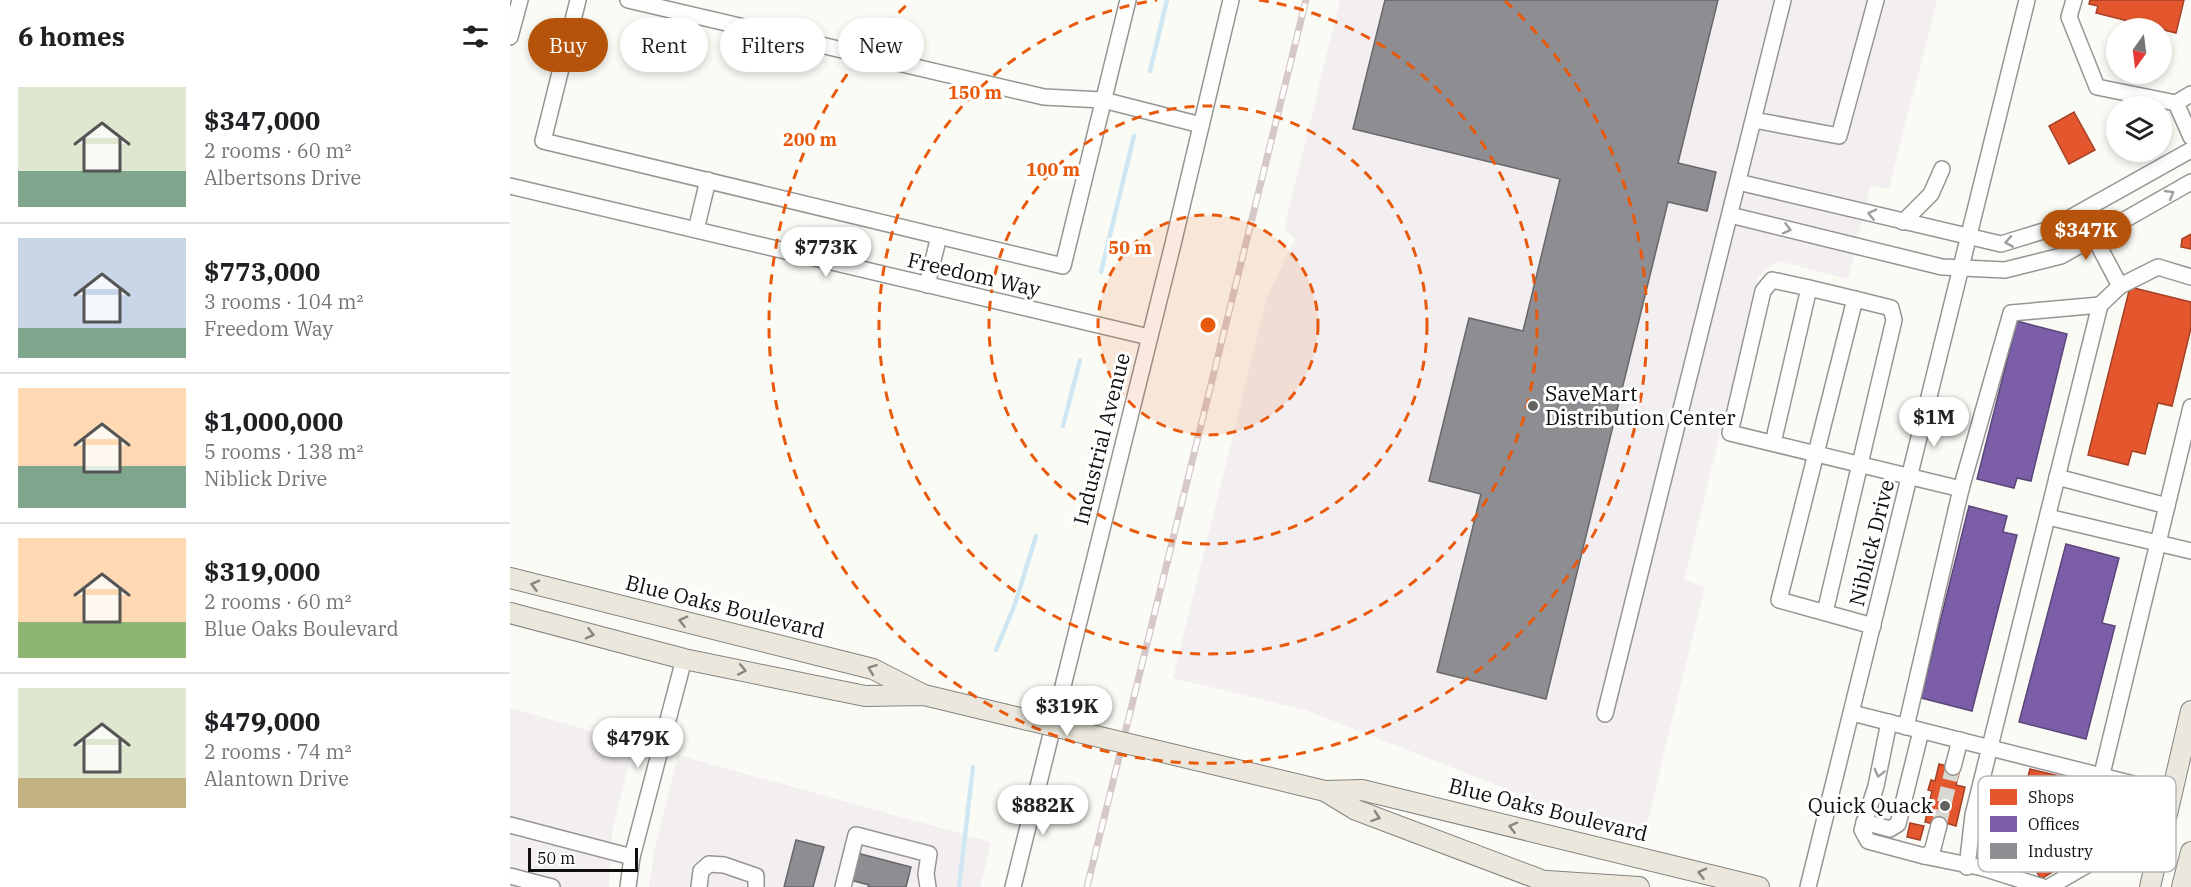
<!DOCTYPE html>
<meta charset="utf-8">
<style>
:root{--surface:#fff;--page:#f6f6f6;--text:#202124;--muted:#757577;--line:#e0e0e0;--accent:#b45309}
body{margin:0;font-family:"IBM Plex Serif",serif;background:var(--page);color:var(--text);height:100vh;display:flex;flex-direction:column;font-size:22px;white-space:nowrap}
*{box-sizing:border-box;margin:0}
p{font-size:20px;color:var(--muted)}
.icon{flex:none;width:33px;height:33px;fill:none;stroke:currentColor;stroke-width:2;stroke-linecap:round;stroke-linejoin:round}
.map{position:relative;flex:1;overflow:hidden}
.drawer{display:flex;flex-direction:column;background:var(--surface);width:510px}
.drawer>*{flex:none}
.top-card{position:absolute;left:18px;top:18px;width:570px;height:54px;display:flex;gap:12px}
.needle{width:39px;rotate:194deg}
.tools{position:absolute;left:1596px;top:18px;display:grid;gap:12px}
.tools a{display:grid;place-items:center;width:66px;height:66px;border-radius:50%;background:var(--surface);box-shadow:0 3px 9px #0003;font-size:30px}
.scale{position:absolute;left:18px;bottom:15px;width:110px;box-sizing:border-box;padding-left:6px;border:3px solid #0f0f0f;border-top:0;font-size:16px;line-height:21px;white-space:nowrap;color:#0f0f0f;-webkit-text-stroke:4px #fff;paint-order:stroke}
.price{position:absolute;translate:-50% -51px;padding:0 14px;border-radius:21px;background:#fff;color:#222;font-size:20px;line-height:39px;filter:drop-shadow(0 2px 3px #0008)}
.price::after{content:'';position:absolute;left:50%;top:36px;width:18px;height:14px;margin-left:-9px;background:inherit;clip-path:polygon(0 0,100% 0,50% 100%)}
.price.on{background:var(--accent);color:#fff}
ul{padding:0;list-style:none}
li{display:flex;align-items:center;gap:18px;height:150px;padding:0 18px}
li+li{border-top:2px solid var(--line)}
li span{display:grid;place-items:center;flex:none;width:168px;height:120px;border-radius:0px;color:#555}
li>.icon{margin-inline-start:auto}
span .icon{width:72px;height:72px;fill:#fffc;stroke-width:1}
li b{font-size:26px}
h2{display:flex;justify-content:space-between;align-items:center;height:72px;padding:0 18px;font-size:26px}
.tag{padding:0 21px;border-radius:27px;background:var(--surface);box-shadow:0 3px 9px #0003;font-size:21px;line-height:54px}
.tag.on{background:var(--accent);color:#fff}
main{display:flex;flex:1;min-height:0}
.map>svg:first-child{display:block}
</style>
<main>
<section class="drawer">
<h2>6 homes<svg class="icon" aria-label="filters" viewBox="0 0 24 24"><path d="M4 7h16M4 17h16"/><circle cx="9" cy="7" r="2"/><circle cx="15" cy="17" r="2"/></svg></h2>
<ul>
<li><span style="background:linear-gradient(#dfe7d0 70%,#7fa58c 0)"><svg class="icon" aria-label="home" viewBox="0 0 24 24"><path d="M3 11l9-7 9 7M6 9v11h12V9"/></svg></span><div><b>$347,000</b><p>2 rooms · 60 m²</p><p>Albertsons Drive</p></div></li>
<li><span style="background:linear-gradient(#c9d6e8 75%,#7fa58c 0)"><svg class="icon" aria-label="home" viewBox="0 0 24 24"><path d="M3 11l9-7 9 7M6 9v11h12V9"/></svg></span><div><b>$773,000</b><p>3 rooms · 104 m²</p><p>Freedom Way</p></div></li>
<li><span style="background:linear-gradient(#ffd9b3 65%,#7fa58c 0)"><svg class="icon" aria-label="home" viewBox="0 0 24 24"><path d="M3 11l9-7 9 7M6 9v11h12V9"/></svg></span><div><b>$1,000,000</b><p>5 rooms · 138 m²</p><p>Niblick Drive</p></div></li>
<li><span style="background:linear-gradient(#ffd9b3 70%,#8fb573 0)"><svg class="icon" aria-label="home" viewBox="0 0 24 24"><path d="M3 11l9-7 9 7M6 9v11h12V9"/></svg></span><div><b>$319,000</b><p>2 rooms · 60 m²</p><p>Blue Oaks Boulevard</p></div></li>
<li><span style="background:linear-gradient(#dfe7d0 75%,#c2b280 0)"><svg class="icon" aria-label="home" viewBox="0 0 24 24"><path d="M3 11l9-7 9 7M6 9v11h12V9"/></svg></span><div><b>$479,000</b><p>2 rooms · 74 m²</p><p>Alantown Drive</p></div></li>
</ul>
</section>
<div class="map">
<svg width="1681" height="887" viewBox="0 0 1681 887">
<rect width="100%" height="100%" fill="#fbfbf6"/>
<g fill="#f3eff1">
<polygon points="830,0 1427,0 1379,189 1361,185 1338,279 1268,261 1249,276 1174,580 1195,586 1135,832 1130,836 1106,832 798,711 663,678 757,297 785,239 774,229"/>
<polygon points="0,708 124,743 103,826 99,887 0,887"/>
<polygon points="168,755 481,842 470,887 139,887 144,852"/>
</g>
<g fill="#e4572e" stroke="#a44125" stroke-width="1.5">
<polygon points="1580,0 1674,0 1666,33 1586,13 1588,6 1579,4"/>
<polygon points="1564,112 1585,150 1559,164 1539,126"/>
<polygon points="1681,234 1681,249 1671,247 1672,239"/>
<polygon points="1620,287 1681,302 1681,328 1662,406 1648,403 1635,454 1622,451 1618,465 1578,455"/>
<polygon points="1429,764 1450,769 1446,785 1455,787 1446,826 1436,823 1436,827 1415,822 1422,791 1418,790 1421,780 1425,781"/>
<polygon points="1520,769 1554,777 1551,790 1535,786 1530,789 1534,797 1494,820 1485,805 1490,787 1506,777 1517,780"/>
<polygon points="1551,821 1571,855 1531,879 1510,845"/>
<polygon points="1400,823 1414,826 1410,840 1397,837"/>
</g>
<g fill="#7b5ea7" stroke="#5b4679" stroke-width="1.5">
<polygon points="1507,321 1557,334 1521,481 1507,478 1504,488 1467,479"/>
<polygon points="1459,506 1497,516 1493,532 1507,535 1462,711 1411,698"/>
<polygon points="1556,544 1609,558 1592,623 1605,626 1576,739 1509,722"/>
</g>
<g fill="#8d8d92" stroke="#67676b" stroke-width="1.5">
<polygon points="875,0 1208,0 1168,163 1206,172 1197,211 1158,202 1036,699 927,672 971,494 919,481 959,318 1013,331 1050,179 843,129"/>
<polygon points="286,840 314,847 303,887 274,887"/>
<polygon points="347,853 401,867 396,887 358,887 359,885 340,880"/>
</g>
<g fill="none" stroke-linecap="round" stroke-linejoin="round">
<g stroke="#cfe7f2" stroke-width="4.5">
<polyline points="640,71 657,0"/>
<polyline points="591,272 624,136"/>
<polyline points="553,426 570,360"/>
<polyline points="486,650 505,604 526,536"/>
<polyline points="449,887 463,767"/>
</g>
<polyline stroke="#d8d8d3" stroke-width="15" stroke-dasharray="15 8" stroke-linecap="butt" points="1429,825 1443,767"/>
<defs>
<g id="minor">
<polyline points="68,0 33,141 553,266 618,0"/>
<polyline points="118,0 534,97 593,100 691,125"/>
<polyline points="1564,0 1559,17 1587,87 1666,103 1681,94"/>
<polyline points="0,37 10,0"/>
<polyline points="1666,103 1681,137"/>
<polyline points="1244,120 1329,136 1366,0"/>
<polyline points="1228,182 1491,244 1540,229 1681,150"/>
<polyline points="0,186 639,337"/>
<polyline points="1220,215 1432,267 1495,270 1551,256 1681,182"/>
<polyline points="1393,222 1421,194 1432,169"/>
<polyline points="186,230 198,180"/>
<polyline points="1584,237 1610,286"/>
<polyline points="417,285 429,236"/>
<polyline points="1299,288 1262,280 1253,291 1220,433 1451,489 1501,313 1590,305 1463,815 1457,867"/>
<polyline points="1590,305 1610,286 1648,267 1681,277"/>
<polyline points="1263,443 1299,288 1345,299"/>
<polyline points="1547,477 1657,506"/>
<polyline points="1538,517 1681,551"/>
<polyline points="1315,612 1384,320 1381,308 1345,299 1269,600 1363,626"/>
<polyline points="1342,713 1663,794"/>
<polyline points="1095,714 1273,0"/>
<polyline points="1379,722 1366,786 1352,830 1358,841 1414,856 1422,852 1429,825"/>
<polyline points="1396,727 1451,489"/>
<polyline points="1443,767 1450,740"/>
<polyline points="1354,822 1380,829 1388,824 1411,731"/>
<polyline points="0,825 122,857"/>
<polyline points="1414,856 1473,868 1533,887"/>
<polyline points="1473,868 1587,800"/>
<polyline points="0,876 42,887"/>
<polyline points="118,887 122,857 174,659"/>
<polyline points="189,887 191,871 199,864 214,865 246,876 246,887"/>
<polyline points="333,887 346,835 419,854 416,874 418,887"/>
<polyline points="503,887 663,244 721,0"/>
<polyline points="1298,887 1517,0"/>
<polyline points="1539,887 1577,865 1584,835 1591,778 1681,407"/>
</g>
<g id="major">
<polyline points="0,578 363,669 412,694"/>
<polyline points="0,613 174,659 355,696 414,695 493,714"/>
<polyline points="665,755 815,791 852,790 1249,887"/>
<polyline points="815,791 846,810 1050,887"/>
<polyline points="1037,881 1129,887"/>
<polyline points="1640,887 1681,711"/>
<polyline points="1672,887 1681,852"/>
</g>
</defs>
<use href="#minor" stroke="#959593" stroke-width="18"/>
<use href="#major" stroke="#838380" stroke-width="22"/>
<use href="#minor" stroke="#fefefe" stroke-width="15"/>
<use href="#major" stroke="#ebe7dc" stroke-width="20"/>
<defs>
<polyline id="rail" points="577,887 796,0"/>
</defs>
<use href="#rail" stroke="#d6c8c8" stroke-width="7"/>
<use href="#rail" stroke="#fff" stroke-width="4.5" stroke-dasharray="14" stroke-linecap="butt"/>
<defs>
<polyline id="major-bridge" points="493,714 665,755"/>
</defs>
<use href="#major-bridge" stroke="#838380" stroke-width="22" stroke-linecap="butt"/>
<use href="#major-bridge" stroke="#ebe7dc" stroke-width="20"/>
</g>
<defs><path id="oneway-chevron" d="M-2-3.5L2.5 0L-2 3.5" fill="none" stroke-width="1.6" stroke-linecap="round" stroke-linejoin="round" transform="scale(1.5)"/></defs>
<g stroke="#9e9e9e">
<use href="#oneway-chevron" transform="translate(1660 194) rotate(-30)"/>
<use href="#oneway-chevron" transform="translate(1362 214) rotate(-167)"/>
<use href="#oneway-chevron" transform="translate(1277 229) rotate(14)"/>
<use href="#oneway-chevron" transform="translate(1499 242) rotate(170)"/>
<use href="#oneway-chevron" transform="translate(1369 773) rotate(104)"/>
</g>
<g stroke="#888680">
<use href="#oneway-chevron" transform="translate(25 585) rotate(-165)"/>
<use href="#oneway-chevron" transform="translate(173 621) rotate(-166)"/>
<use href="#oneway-chevron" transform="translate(80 634) rotate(15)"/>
<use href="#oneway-chevron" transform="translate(362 669) rotate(-159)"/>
<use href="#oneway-chevron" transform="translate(232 670) rotate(11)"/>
<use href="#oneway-chevron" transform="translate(866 817) rotate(19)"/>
<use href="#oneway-chevron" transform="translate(1003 827) rotate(-166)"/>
<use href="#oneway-chevron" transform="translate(1192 873) rotate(-166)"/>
</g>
<circle cx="698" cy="325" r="110" fill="#e8590c" fill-opacity=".12"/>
<g fill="none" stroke="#e8590c" stroke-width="3" stroke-dasharray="10 8">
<circle cx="698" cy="325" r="110"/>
<circle cx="698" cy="325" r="219"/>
<path d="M749 0A329 329 0 1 1 647 0"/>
<path d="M995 1A439 439 0 1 1 401 1"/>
</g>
<g fill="#626260" stroke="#fff" stroke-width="2">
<circle cx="1023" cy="406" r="6"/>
<circle cx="1435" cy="806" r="6"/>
</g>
<g text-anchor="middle" stroke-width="6" stroke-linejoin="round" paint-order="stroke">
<g font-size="21" fill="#0f0f0f" stroke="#fff">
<text transform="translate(464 275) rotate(13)" y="7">Freedom Way</text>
<text transform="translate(592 439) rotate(-76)" y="7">Industrial Avenue</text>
<text transform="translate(1362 543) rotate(-76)" y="7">Niblick Drive</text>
<text transform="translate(215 607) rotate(14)" y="7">Blue Oaks Boulevard</text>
<text transform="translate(1038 810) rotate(14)" y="7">Blue Oaks Boulevard</text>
</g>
<g font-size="21" fill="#0f0f0f" stroke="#fff" text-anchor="start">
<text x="1035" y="401">SaveMart<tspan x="1035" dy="24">Distribution Center</tspan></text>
<text x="1423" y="813" text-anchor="end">Quick Quack</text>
</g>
</g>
<rect x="1468" y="776" width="198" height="96" rx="9" fill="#fff" stroke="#b7b7b7" stroke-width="1.5"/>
<rect x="1480" y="789" width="27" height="16" fill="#e4572e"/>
<rect x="1480" y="816" width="27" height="16" fill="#7b5ea7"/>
<rect x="1480" y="843" width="27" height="16" fill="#8d8d92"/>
<g font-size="16" fill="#0f0f0f">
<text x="1518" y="803">Shops</text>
<text x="1518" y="830">Offices</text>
<text x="1518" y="857">Industry</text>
</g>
<circle cx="698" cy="325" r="9" fill="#e8590c" stroke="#fff" stroke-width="3"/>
<g font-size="18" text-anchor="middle" font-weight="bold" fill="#e8590c" stroke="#fff" stroke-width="6" stroke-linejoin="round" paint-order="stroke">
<text x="465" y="99">150 m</text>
<text x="300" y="146">200 m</text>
<text x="543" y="176">100 m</text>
<text x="620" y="254">50 m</text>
</g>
</svg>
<div class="tools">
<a><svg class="needle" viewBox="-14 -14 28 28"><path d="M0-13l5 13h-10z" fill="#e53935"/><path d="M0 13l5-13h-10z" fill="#757577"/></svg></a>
<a><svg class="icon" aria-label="layers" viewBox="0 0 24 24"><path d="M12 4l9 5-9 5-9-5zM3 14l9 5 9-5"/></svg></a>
</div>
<div class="scale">50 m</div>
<b class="price on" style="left:1576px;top:261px">$347K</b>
<b class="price" style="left:316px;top:278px">$773K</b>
<b class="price" style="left:1424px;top:448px">$1M</b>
<b class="price" style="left:557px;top:737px">$319K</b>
<b class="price" style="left:128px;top:769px">$479K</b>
<b class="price" style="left:533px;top:836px">$882K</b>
<div class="top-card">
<a class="tag on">Buy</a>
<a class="tag">Rent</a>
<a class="tag">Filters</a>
<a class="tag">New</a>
</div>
</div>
</main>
